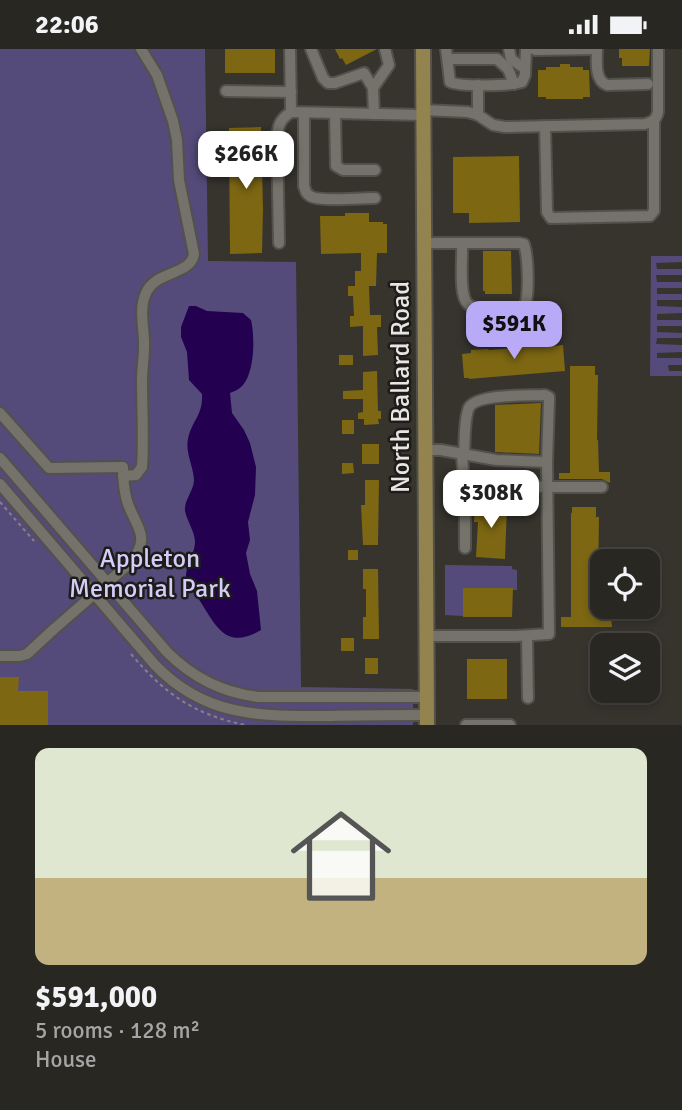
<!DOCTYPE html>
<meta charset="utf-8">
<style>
:root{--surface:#292722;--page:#312f2a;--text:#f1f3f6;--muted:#a5a5a5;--line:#454440;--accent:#b9aaf7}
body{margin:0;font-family:Signika,sans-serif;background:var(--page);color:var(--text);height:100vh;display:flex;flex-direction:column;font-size:26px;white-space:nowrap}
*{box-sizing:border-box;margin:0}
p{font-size:23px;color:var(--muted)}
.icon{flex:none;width:38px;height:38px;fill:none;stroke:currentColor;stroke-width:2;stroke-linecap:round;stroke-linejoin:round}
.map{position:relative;height:676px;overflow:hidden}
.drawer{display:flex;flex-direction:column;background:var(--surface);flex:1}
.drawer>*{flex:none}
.buttons{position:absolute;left:590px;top:500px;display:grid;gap:14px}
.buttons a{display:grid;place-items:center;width:70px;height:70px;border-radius:14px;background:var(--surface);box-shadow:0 4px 10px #0003,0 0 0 2px var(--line);font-size:35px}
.price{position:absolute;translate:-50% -60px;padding:0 16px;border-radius:14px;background:#fff;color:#222;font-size:23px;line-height:46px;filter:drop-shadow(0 2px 4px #0008)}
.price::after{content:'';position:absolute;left:50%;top:42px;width:21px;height:16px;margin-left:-10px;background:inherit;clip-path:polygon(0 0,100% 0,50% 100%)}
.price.active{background:var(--accent);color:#111}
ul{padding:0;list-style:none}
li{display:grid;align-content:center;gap:14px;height:371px;padding:0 35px}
li span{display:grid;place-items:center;height:217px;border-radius:14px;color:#555}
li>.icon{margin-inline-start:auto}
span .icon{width:126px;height:126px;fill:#fffc;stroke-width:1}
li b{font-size:30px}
.status{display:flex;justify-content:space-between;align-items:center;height:49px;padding:0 35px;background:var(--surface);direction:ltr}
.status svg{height:19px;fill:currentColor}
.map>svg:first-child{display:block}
</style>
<div class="status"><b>22:06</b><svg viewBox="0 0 49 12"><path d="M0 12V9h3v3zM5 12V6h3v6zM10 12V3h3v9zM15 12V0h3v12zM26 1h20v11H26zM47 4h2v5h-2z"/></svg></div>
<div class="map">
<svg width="682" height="676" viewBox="0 0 682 676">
<rect width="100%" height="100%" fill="#37342e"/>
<g fill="#554b7b">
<polygon points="0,0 205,0 208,212 296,213 301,638 413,640 413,676 0,676"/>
<polygon points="651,207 682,207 682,213 656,214 657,220 682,220 682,226 656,226 657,233 682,233 682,239 657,239 657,245 682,245 682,251 657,251 657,257 682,258 682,264 657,265 657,271 682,271 682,277 657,277 657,283 682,284 682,289 657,289 656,295 682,296 682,303 657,304 657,309 682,309 682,316 668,316 669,322 682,322 682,327 650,327"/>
<polygon points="445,516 512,517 512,520 517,521 517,541 513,541 512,539 463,539 463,567 445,566"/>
</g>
<path fill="#230150" d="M189,257H196L207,262L243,264L251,271C255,287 255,326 241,338C238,341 234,342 230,344L232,364L244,381L250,394L256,418L255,446L248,473L250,491L246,504L250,525L257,542L261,581C226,602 216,577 200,552C196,545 187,538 186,529C185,517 195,505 195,493C195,483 187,472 185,462C184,451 193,443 194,432C194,418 185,404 188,390C192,371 203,367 202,345L189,331L187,303L181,288V278Z"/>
<g fill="#7d6713">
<rect x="225" y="0" width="50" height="24"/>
<polygon points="335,0 377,0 346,16 342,9 340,10"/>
<polygon points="619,0 650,0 649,17 622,17 622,9 619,9"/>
<polygon points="560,15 570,15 570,18 583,18 583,21 589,21 590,48 583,48 583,50 546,50 546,48 538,48 538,21 546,21 546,18 560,18"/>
<polygon points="261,78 263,160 262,204 230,205 229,79"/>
<polygon points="519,107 520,173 469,174 469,164 453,164 453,108"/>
<polygon points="345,164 369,164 369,173 383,173 383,175 387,175 387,204 377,204 376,237 369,237 370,266 381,266 381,278 377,278 378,306 363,307 363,277 350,278 350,267 354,267 353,247 348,247 348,237 355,237 355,222 361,222 361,204 321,205 320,167 345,167"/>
<polygon points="483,202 511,202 512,245 485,245 485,242 483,242"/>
<polygon points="553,294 554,297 563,296 565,322 469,330 469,329 464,329 462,305 471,304 471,301 488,300 489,301 535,297 535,296"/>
<rect x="339" y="306" width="14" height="10"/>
<polygon points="570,317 595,317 595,326 598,326 597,391 598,391 599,423 610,423 610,434 602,430 559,430 559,424 570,424"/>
<polygon points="377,322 378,362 381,362 381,370 378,370 379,375 364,376 364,370 358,370 358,364 363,363 363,350 343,350 343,342 363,341 363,323"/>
<polygon points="541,354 539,405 495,403 495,356"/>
<rect x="342" y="371" width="12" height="14"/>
<rect x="362" y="395" width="17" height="20"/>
<polygon points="342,414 353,414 354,424 342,425"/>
<polygon points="365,431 379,431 378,496 363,496 361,456 365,456"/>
<polygon points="475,454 507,456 505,510 476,508 478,473 474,473"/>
<polygon points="572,458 596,458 596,468 599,468 598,533 599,533 599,550 597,550 597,568 611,567 612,578 561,578 561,568 571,568 571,464 572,464"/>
<rect x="348" y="501" width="10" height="10"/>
<polygon points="363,520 378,520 379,590 363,590 363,568 366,568 366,540 363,540"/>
<polygon points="463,539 513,539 512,568 463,568"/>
<rect x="341" y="589" width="13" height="13"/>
<rect x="365" y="609" width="13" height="16"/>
<rect x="467" y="610" width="40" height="40"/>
<polygon points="0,628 19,628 18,642 48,642 48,676 0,676"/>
</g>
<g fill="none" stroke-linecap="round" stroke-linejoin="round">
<defs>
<g id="minor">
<polyline points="290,0 291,63 423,66"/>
<polyline points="311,0 323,29 328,34 335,34 364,24 373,39 374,65"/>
<path d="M446,0L450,33C461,38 509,37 522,33L525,26L526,0"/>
<polyline points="509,0 511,10 521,17"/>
<path d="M597,0C597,12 594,31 607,36L648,35"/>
<polyline points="535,1 597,0"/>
<polyline points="448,10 497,10 508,20 514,35"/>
<polyline points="478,36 478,66"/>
<polyline points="373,39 389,16 385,0"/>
<polyline points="226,42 291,43"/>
<path d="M423,61L468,63L478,66L493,76L505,78L645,75C653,73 656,71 658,63V0"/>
<path d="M304,64V137C306,143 306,144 310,147C319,153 362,149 375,149"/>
<polyline points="335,64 336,117 343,121 375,121"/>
<polyline points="545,77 547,163 551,169 650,167 654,162 654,72"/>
<path d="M279,194L277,86C279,74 281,70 291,63"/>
<path d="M424,194H462C463,209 458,246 468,255C474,261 483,260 490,260C501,261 513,262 524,258C530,248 528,207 524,195L519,194H462"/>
<path d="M0,364L49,419L123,418C123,429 124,441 127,452C135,478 153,487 130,514L54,580L27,605L20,607H0"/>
<polyline points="425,401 441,401 496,411 547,413 549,585 516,587 426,587"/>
<polyline points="462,405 465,456 465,499"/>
<path d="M464,405C465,391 464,374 468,361C472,344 530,347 545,346L549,348V352L547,413"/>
<path d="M0,409L167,603C193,629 223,644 259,648H427"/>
<path d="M123,427L136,426L142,418C144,389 142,360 142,331C142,320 144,309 144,298C145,281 138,261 146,244C156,221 190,227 194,205L179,131L177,91L173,72L157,26L141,0"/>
<polyline points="464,434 547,438 602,438"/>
<path d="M0,435L155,616C206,669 261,667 330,667C362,666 394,666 427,666"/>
<polyline points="527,587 528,649"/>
<polyline points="466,676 510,676"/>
</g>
<polyline id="major" points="423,0 427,676"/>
</defs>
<use href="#minor" stroke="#53514b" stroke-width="14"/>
<use href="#major" stroke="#53514b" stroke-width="18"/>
<g stroke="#86837e" stroke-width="2" stroke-dasharray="3.5 3.5" stroke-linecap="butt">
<polyline points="0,453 34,492"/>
<path d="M131,605C165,645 193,665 245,676"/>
</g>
<use href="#minor" stroke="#74726a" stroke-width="10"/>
<use href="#major" stroke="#92834f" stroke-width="14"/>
</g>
<g text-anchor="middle" stroke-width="5" stroke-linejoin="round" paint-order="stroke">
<g font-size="26" fill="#e8e6e2" stroke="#1d1c19">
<text transform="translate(400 338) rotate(-90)" y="9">North Ballard Road</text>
</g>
<g font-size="26" fill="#d4cdf9" stroke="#1d1c19">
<text x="150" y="518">Appleton<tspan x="150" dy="30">Memorial Park</tspan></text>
</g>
</g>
</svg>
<div class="buttons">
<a><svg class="icon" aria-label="locate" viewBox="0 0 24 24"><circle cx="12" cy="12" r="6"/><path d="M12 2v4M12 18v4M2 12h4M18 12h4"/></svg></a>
<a><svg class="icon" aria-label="layers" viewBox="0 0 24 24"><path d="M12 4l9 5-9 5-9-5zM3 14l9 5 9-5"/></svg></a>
</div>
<b class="price" style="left:246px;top:142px">$266K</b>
<b class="price active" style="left:514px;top:312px">$591K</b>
<b class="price" style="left:491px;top:481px">$308K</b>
</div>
<section class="drawer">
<ul>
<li><span style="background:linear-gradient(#dfe7d0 60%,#c2b280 0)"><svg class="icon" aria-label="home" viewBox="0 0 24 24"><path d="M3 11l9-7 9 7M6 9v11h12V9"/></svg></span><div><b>$591,000</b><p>5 rooms · 128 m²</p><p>House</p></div></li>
</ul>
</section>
